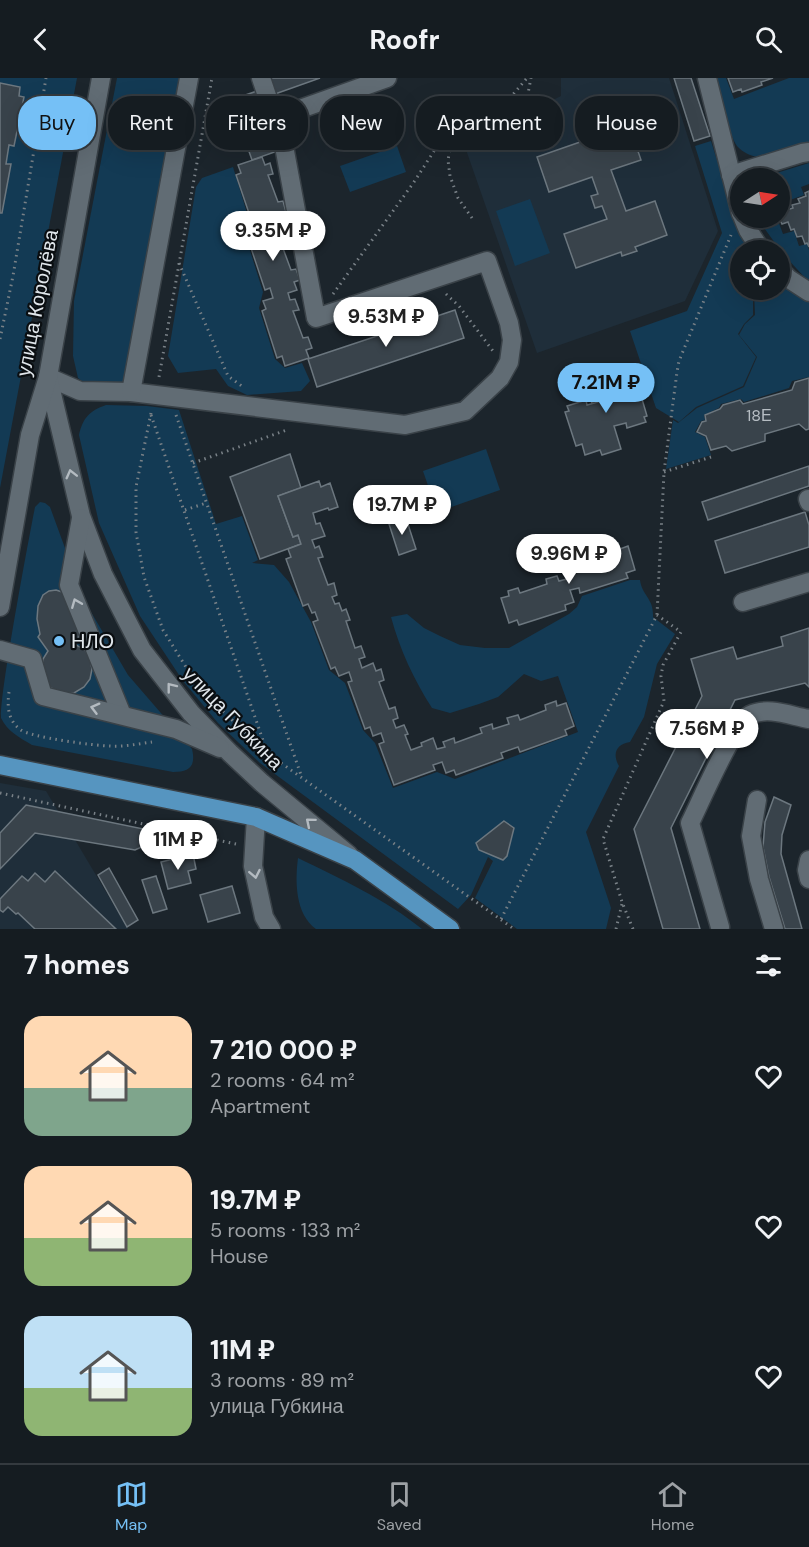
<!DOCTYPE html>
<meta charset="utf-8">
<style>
:root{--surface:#151c21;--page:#1e252a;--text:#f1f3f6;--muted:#9da1a5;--line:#343a3f;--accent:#75c0f6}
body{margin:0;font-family:"DM Sans",sans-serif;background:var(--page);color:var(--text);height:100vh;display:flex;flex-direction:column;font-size:22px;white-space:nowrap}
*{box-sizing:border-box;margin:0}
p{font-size:20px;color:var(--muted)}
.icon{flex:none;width:33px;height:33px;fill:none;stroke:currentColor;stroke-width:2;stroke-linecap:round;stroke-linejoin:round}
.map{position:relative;height:851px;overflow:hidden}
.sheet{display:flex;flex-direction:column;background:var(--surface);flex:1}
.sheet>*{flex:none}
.top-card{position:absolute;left:18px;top:18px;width:774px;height:54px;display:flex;gap:12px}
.needle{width:39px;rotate:78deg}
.buttons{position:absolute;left:730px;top:90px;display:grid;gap:12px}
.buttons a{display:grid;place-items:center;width:60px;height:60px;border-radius:50%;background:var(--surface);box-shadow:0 6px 24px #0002,0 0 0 2px var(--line);font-size:30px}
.price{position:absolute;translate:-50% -51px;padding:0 14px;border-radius:21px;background:#fff;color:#222;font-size:20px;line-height:39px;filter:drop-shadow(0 2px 3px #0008)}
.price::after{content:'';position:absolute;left:50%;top:36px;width:18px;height:14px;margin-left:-9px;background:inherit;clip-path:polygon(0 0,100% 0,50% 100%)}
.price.on{background:var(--accent);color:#111}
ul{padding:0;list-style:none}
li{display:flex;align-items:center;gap:18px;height:150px;padding:0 24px}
li span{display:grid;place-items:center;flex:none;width:168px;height:120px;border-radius:18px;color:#555}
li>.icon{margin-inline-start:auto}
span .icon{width:72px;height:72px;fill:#fffc;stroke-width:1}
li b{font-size:26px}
h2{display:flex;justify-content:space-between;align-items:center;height:72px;padding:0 24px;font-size:26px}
.tag{padding:0 21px;border-radius:24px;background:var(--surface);box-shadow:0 6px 24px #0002,0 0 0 2px var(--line);font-size:21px;line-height:54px}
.tag.on{background:var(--accent);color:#111}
header{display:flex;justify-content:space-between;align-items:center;height:78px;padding:0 24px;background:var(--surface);font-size:27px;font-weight:700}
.tabs{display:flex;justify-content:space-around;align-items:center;height:84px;border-top:2px solid var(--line);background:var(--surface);font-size:16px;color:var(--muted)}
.tabs a{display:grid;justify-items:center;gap:3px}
.tabs .on{color:var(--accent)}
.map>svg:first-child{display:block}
</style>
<header><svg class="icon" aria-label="back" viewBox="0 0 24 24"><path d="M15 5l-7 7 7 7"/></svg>Roofr<svg class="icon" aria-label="search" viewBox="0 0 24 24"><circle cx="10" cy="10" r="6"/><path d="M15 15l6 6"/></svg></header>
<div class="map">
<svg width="809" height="851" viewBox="0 0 809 851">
<rect width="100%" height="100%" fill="#1c252c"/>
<g fill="#1f2e3a">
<polygon points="561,0 669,0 718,153 685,223 537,275 464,66 561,18"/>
<polygon points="0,705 46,713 128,851 0,851"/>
</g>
<g fill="#133a54">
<polygon points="0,0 77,0 0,410"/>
<polygon points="117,0 186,0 128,309 87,307 78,300 73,278 74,223"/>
<path d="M715,0H726L734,21L789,0H809V67C794,71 778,78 763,79C754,80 743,75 737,68C728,55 720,17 715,0Z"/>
<polygon points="711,63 739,153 751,172 741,172 741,212 753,212 753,237 744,246 738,256 756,279 743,308 696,329 679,344 656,330 630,253 687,233 722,155 695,68"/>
<polygon points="397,68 406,94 350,114 340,88"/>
<polygon points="809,85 809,106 801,109 804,117 790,122 791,129 780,133 780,100 765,100 770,97"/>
<polygon points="233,89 250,145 247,163 263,214 259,230 275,281 285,290 302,285 310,303 301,313 247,317 228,308 216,291 178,295 168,278 196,109 202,100"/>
<polygon points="530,121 550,175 515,188 496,133"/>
<polygon points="757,140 777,140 783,156 794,153 799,168 807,166 809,172 809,204 783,176"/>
<polygon points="780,202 809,223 809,299 792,303 789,310 744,324 741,321 721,326 719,330 704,337 705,342 701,343 695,354 705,359 711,377 666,391 673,342 678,345 697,330 744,309 757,279 739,257 745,246 755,237 754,212 780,212"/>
<path d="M106,327L147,328L179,332L216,446L242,438L258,482L252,485L274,487L289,504L311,544L329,592L345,605L363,652L375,665L393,710L437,694L455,701L578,654L558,598L541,603L524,596L498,619L479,626L450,635L432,630C414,602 400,572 391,539L407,536L424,550L440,558L460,567L485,570H509L569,536L577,529L582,518L630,502H640C642,518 654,520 653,539L675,556L657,586L644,639L630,664C616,666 612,676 619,688L586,754L611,830L606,851H517L475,820L493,783L488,779L471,817L458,831L260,685L218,645L183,603L140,538L99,445L79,357C83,340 89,333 106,327Z"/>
<polygon points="486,371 500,412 437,434 423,393"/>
<path d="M40,424L45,425L50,429L84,522L128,597L192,671C196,688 190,694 173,694L32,667C20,660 7,653 1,640C0,614 28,465 35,429Z"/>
<path d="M298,780C341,801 385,821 422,851H316C295,836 295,803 298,780Z"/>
</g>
<g fill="#39434b" stroke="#6c777f" stroke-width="1.5">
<polygon points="269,0 320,0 275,16"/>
<polygon points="674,0 691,0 710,58 694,63"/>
<polygon points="728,0 773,0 761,4 762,7 742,14 741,11 733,14"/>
<polygon points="0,5 20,9 19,18 24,19 14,68 9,67 6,86 11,86 2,135 0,135"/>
<polygon points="263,11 283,71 252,82 231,22"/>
<polygon points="629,47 641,82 611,92 626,133 655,123 667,157 635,169 637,173 622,178 621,174 576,190 564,156 607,141 602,128 595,130 591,118 598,116 592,99 549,114 537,79"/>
<polygon points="262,79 265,87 270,85 273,96 268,97 278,124 283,123 286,134 281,136 284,144 276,146 278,154 283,153 287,163 281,165 291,192 296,191 300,202 294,204 297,212 288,215 290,222 295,221 299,232 293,233 303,260 308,259 312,270 306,272 309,280 285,288 282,278 277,280 262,233 266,231 263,223 273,220 270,210 265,212 249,164 254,163 251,155 260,152 257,142 252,144 236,97 241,95 238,87"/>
<polygon points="809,113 809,169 807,165 805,166 802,158 797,159 794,151 791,152 788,144 782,146 779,140 780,134 793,130 792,127 800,125 798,121 806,118 805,115"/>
<polygon points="455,232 464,260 317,309 308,281"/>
<polygon points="610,295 612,300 628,295 631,306 637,304 647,338 644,339 646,344 627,350 626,345 614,348 621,371 602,377 600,372 585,377 582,366 576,368 565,334 569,333 567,328 583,323 586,322 587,327 598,324 591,301"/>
<polygon points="809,300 809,351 806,352 799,346 765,356 765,363 732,373 726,368 711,372 706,358 697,354 702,344 706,343 705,337 720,331 723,327 740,322 743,326 792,312 795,304"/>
<polygon points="290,376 301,410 278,418 293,459 298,457 301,466 260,481 230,399"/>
<polygon points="809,388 809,408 708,442 702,424"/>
<polygon points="319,403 321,409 330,405 338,429 329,432 328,430 313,435 316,446 320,445 325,458 312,462 315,470 319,468 323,479 318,480 328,507 334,505 337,517 332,519 335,526 339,525 342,533 346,531 350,542 346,543 355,570 361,568 365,579 359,581 362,590 373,585 376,593 381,591 384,602 379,604 389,631 395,629 398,640 393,642 396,650 404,647 408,656 405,657 411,672 422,668 421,665 433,660 437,671 445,669 443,664 454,660 455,665 482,655 480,650 492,646 493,651 509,646 507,640 518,637 520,642 546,632 545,627 556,623 557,628 566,625 574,648 565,652 567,657 520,674 518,669 501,675 503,680 456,697 454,692 446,695 442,684 433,687 435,692 394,707 379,666 384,664 381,655 373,658 370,649 365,651 348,604 352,603 349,594 339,598 335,589 331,591 313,544 318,542 315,534 312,535 308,526 303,528 286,481 291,479 288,471 301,466 298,457 293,459 278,418"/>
<polygon points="805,434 809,447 809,469 725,495 715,463"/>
<polygon points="406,440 416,471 399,477 389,446"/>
<polygon points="618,465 620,471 628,468 635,492 626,495 628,500 580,515 579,510 570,512 574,524 565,527 566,532 519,547 517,542 509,545 501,520 509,518 508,513 518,510 520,515 547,506 546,501 557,498 559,503 567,501 563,488 570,486 569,481 580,478 581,483 609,474 607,469"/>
<polygon points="56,512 62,514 69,520 81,551 76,567 85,572 90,580 92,591 90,601 84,609 74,615 66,616 56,613 48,608 42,590 43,581 48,573 38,559 40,556 37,541 38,528 43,517 49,513"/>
<polygon points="809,550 809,609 805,605 735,622 671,750 700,851 663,851 634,751 702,618 691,581 733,569 737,581 783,568 781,559"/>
<polygon points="774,719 791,727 782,757 781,776 802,851 785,851 769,799 763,769 765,744"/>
<polygon points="26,727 168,756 165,771 146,767 135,772 35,755 0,791 0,755"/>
<polygon points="504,743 514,750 507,778 503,782 479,772 476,765"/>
<polygon points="193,776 196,791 188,793 191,805 168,811 161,784"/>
<polygon points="109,790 138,842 127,849 98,797"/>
<polygon points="55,793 116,851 35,851 18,835 16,836 8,829 3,834 0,832 0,821 22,798 28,803 35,795 45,804"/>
<polygon points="156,798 167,831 153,835 142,802"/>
<polygon points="232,808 240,835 208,844 200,817"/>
</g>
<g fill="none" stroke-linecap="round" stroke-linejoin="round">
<defs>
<g id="minor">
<polyline points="707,0 741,136"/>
<polyline points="275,40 387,0"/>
<polyline points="731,97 802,75 809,74"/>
<polyline points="743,140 748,152 761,172"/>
<polyline points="780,192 789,201 809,214"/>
<polyline points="48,299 80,313 131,314 405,347 465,333 500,300 509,284 512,262 509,245 487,183 316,240 284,68 261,0"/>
<polyline points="48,299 81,438 103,496 142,572 191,635 230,675 262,705 349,777"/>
<polyline points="131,314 189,0"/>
<polyline points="808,421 809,424"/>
<polyline points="81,440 69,507 122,637"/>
<polyline points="743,524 809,504"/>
<polyline points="0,529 30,357 48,299 101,0"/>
<polyline points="0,572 32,581 43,618 176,651 220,670"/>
<polyline points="757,722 751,758 759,801 774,851"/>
<polyline points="256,739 253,788 264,839 271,851"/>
<polyline points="809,782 807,792 809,801"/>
<path d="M720,849L690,745C700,725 734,645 750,637C768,628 791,638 809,641"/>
</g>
<polyline id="major" points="0,687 256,739 355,782 450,851"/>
</defs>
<use href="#minor" stroke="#3a4248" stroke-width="21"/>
<use href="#major" stroke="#3a4248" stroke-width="21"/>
<g stroke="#798187" stroke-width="3" stroke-dasharray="1.5 4.5" stroke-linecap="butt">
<polyline points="524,36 531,0"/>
<polyline points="472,140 458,120 450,98 448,82 451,66 457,54 510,20 527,0"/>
<polyline points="179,185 228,298 243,309"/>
<polyline points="333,216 414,104 436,70 457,54"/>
<polyline points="446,216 459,228 493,273"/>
<polyline points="0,261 13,198 46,0"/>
<polyline points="159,299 212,0"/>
<polyline points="588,312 593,326"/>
<polyline points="151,335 136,409 136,454 144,499 163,552 194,602 211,622 267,675 514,851"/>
<polyline points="151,337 267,674"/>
<polyline points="176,337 301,697"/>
<polyline points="193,385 287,352"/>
<polyline points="664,394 711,379"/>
<polyline points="185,432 206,425"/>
<path d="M9,614C7,629 8,643 21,652C30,659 96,668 110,668C123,669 138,666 152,664"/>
<polyline points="0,715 236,766"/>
<polyline points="501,841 657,537 664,394 677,294 679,283 731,157"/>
<polyline points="616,851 622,826"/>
<polyline points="633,851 622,824 603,761 664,623 661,598 663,587 681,554 657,537"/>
</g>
<use href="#minor" stroke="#616c74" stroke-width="18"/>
<use href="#major" stroke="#5695c0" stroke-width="18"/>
</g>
<defs><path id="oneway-chevron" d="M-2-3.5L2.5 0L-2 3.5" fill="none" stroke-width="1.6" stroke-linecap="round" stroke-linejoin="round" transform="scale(1.5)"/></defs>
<g stroke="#b4bbc1">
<use href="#oneway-chevron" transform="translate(71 396) rotate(-104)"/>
<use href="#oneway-chevron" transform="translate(76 525) rotate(-112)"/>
<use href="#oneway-chevron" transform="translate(171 609) rotate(-128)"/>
<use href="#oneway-chevron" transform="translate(95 630) rotate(-165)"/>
<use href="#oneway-chevron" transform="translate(310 744) rotate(-140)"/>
<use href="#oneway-chevron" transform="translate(255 796) rotate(79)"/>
</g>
<circle fill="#75c0f6" stroke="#0a0e11" stroke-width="2" cx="59" cy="563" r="6"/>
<g text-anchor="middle" stroke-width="4.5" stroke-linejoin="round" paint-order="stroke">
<g font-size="16" fill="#b6bdc3">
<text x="759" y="343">18Е</text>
</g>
<g font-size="20" fill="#e0e6eb" stroke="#0a0e11">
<text transform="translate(37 225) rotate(-79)" y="7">улица Королёва</text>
<text transform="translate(233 640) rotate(46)" y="7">улица Губкина</text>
</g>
<g font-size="20" fill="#e0e6eb" stroke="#0a0e11" text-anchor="start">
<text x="71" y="570">НЛО</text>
</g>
</g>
</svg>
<div class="buttons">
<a><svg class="needle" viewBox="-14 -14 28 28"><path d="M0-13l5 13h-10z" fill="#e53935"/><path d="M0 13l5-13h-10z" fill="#9da1a5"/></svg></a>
<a><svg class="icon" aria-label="locate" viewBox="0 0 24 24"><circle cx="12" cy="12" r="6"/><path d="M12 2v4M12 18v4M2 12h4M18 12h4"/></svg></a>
</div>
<b class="price" style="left:273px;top:184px">9.35M ₽</b>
<b class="price" style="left:386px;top:270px">9.53M ₽</b>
<b class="price on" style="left:606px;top:336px">7.21M ₽</b>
<b class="price" style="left:402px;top:458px">19.7M ₽</b>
<b class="price" style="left:569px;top:507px">9.96M ₽</b>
<b class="price" style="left:707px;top:682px">7.56M ₽</b>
<b class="price" style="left:178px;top:793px">11M ₽</b>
<div class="top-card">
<a class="tag on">Buy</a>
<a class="tag">Rent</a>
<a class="tag">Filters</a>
<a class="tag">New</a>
<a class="tag">Apartment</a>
<a class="tag">House</a>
</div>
</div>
<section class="sheet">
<h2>7 homes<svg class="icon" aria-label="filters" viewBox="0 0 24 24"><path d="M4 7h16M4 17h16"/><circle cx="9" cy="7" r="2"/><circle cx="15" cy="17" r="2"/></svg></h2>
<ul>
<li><span style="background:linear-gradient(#ffd9b3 60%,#7fa58c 0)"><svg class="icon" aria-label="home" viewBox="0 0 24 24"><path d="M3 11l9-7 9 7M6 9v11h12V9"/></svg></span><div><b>7 210 000 ₽</b><p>2 rooms · 64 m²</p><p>Apartment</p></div><svg class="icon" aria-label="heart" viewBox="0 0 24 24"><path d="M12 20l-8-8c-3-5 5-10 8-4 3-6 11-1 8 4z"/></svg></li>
<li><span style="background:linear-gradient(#ffd9b3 60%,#8fb573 0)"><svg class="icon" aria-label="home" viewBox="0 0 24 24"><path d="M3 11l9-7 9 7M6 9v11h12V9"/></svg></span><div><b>19.7M ₽</b><p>5 rooms · 133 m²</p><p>House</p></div><svg class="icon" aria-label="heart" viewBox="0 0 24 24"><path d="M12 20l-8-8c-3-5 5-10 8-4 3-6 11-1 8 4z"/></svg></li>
<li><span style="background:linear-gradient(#bfe0f5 60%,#8fb573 0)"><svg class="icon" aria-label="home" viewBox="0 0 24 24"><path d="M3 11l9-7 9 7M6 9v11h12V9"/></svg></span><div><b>11M ₽</b><p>3 rooms · 89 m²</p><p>улица Губкина</p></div><svg class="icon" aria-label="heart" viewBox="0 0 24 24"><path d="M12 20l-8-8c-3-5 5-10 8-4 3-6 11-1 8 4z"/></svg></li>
</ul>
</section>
<nav class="tabs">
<a class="on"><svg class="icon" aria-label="map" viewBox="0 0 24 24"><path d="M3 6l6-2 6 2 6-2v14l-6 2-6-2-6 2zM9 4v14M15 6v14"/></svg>Map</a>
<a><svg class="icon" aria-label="saved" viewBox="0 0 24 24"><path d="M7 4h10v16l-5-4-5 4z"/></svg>Saved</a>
<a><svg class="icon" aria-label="home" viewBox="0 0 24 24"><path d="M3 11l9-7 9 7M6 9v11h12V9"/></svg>Home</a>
</nav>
